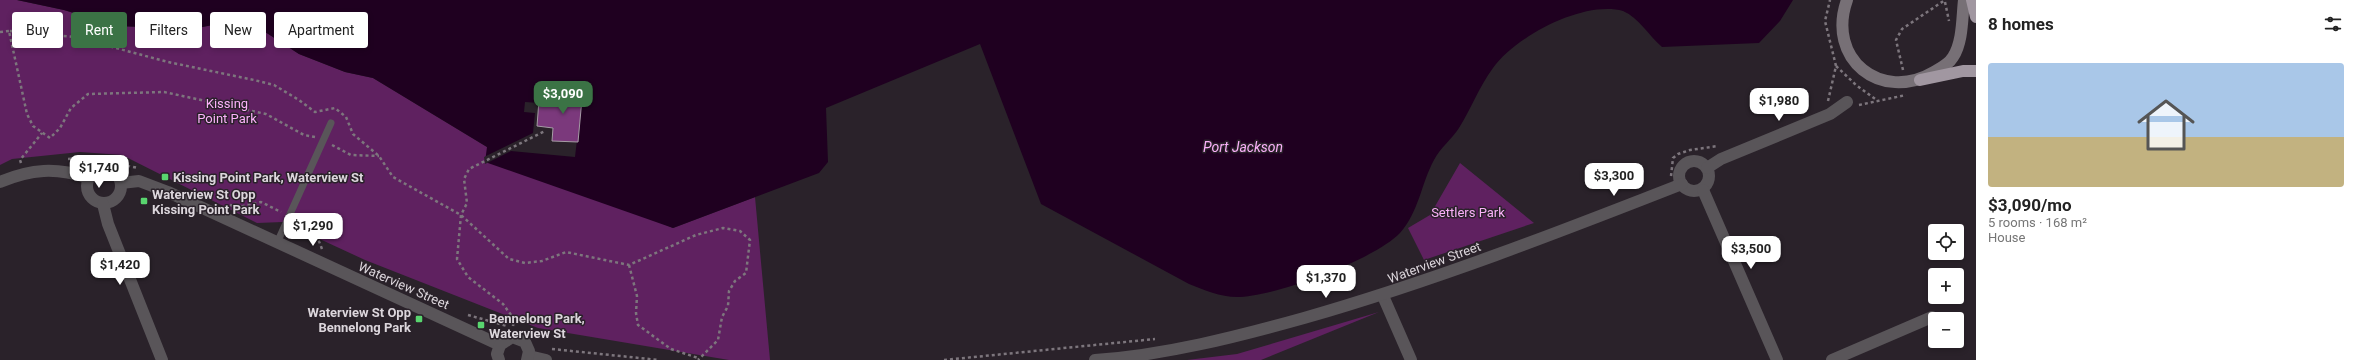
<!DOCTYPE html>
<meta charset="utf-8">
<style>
:root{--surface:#fff;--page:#f6f6f6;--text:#222;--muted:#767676;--accent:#3b7345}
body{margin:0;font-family:Roboto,sans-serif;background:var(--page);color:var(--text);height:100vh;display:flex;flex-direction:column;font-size:15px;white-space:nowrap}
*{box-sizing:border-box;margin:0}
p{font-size:13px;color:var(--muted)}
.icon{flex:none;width:22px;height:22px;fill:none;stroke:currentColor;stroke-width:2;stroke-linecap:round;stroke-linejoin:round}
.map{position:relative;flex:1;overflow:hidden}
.panel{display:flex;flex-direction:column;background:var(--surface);width:380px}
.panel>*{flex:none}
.hud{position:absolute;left:12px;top:12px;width:380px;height:36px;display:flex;gap:8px}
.buttons{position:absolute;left:1928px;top:224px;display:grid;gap:8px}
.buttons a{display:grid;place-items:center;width:36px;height:36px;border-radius:4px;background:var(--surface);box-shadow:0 2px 6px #0003;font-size:20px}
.price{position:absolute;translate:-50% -34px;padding:0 9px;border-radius:8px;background:#fff;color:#222;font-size:13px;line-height:26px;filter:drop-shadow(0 1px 2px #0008)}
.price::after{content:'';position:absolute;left:50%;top:24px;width:12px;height:9px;margin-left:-6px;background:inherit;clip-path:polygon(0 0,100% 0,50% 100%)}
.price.current{background:var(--accent);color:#fff}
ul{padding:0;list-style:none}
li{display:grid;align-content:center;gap:8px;height:212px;padding:0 12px}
li span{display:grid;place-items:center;height:124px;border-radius:4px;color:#555}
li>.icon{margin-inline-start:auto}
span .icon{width:72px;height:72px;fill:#fffc;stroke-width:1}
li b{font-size:17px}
h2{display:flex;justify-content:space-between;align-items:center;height:48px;padding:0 12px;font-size:17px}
.chip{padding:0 14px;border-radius:4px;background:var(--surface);box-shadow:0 2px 6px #0003;font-size:14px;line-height:36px}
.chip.current{background:var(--accent);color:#fff}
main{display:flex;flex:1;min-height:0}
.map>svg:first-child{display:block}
</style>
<main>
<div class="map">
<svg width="1976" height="360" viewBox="0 0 1976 360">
<rect width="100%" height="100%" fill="#2a222a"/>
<g fill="#5f2160">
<polygon points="0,0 17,0 64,10 116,26 145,27 162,32 177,32 238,20 256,26 299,54 345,72 373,78 487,147 673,228 755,197 770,360 729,360 538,328 365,260 283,222 257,223 122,155 80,152 12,159 0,165"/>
<polygon points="1460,163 1534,223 1424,260 1408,228 1430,215"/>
<polygon points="1379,312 1261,360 1187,360 1237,354"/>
</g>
<path fill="#1f0020" d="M17,0H1793L1780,21L1759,43L1662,47C1649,36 1639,18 1623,11C1583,0 1515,37 1493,68C1479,87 1471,109 1459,128C1452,139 1440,148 1434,160C1421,184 1419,212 1400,233C1374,260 1274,297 1237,297C1220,297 1204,290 1189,284L1041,204L980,44L826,108L828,162L819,173L673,228L485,162L487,147L373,78L345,72L299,54L256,26L238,20L177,32H162L145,27L116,26L64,10Z"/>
<polygon fill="#2a222a" points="564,86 583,88 575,157 511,151 485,164 484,157 533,133 535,113 524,112 525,102 539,103 539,100 562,102"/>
<polygon fill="#7b397c" stroke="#a69ca6" points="564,86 583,88 578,142 552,141 553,128 537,126 539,100 563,102"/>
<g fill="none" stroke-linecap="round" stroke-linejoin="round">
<g stroke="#7d767d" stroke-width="2.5" stroke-dasharray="3 3" stroke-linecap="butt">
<polyline points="1945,2 1949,21"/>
<polyline points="0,32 9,31"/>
<polyline points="1836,66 1856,85 1878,101"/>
<polyline points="1903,70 1896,40 1902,29 1945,0"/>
<polyline points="1828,101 1836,66 1825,21 1830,0"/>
<polyline points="1859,105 1906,95"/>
<polyline points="315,137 304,135 266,114 164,92 88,94 71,108 60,128 50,138 33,126 27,114 9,31 75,37 168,62 254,80 274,85 299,100 315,112 335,108 346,117 353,134 379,156 393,177 461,215 509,259 525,263 542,261 566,252 629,265 696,235 723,228 740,231 750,240 746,273 735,281 729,291 728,306 722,317 718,340 698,360"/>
<polyline points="332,145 351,155 379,156"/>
<polyline points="68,159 90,158 138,168"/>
<polyline points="21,163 20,160 42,133"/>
<polyline points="1671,176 1673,158 1678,154 1690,150 1718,146"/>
<polyline points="230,205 239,207 261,202 281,212"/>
<polyline points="298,221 315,231 322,249"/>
<polyline points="629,265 637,296 636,313 638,325 671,349 698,358"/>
<polyline points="468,315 507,326"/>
<polyline points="513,326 514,319 503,304 468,277 457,259 461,215 467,203 464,179 469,169 545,131"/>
<polyline points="552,349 659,360"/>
<polyline points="944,360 1155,339"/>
</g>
<polyline stroke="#595559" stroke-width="7" points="277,243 331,123"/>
<g stroke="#595559" stroke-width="12">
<circle cx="1694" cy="176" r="15"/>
<polyline points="1707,168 1721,159 1830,114 1847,102"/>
<circle cx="104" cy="186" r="17"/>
<path d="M0,182C31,169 56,167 88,178"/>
<polyline points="121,183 139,181 168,192 500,345"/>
<polyline points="1703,190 1777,360"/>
<polyline points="103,204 108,224 162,360"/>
<polyline points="1383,296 1411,360"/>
<polyline points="529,356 546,360"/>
<polyline points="499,360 497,354 500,345 512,337 525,342 529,351 527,360"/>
<path d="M1095,360C1165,355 1236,337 1304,318C1433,281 1557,233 1682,184"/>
<polyline points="1832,360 1932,317"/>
</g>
<path stroke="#777076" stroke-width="12" d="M1847,0C1826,59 1881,103 1934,72C1941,68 1949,64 1953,57C1963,42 1962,17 1964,0"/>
<g stroke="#a197a1" stroke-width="12">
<polyline points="1972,0 1976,17"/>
<polyline points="1920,80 1963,71 1976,71"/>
</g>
</g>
<g fill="#59d56f" stroke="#2a222a" stroke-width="1.5">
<rect x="161" y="173" width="8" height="8" rx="2"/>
<rect x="140" y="197" width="8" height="8" rx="2"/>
<rect x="415" y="315" width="8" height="8" rx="2"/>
<rect x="477" y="321" width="8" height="8" rx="2"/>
</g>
<g text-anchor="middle" stroke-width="3" stroke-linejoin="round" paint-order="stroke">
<g font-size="13" fill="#fbb1fa" stroke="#2a222a">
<text x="227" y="108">Kissing<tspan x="227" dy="15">Point Park</tspan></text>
<text x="1468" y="217">Settlers Park</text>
</g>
<g font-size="13" font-weight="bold" fill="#dcd6dc" stroke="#2a222a" text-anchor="start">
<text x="173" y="182">Kissing Point Park, Waterview St</text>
<text x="152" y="199">Waterview St Opp<tspan x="152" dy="15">Kissing Point Park</tspan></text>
<text x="411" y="317" text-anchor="end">Waterview St Opp<tspan x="411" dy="15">Bennelong Park</tspan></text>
<text x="489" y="323">Bennelong Park,<tspan x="489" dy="15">Waterview St</tspan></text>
</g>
<g font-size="13" fill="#dcd6dc" stroke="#2a222a">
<text transform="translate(1434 262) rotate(-20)" y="5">Waterview Street</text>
<text transform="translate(404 285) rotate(24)" y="5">Waterview Street</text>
</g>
<g font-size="14" font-style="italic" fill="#fbb1fa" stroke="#2a222a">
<text x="1243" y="152">Port Jackson</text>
</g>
</g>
</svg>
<div class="buttons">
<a><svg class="icon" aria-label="locate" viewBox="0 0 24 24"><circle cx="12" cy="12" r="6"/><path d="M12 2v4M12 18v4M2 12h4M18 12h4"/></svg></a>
<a>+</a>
<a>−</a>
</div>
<b class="price current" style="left:563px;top:115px">$3,090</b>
<b class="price" style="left:1779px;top:122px">$1,980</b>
<b class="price" style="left:99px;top:189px">$1,740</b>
<b class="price" style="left:1614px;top:197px">$3,300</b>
<b class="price" style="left:313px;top:247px">$1,290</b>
<b class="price" style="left:1751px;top:270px">$3,500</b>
<b class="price" style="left:120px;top:286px">$1,420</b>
<b class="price" style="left:1326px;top:299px">$1,370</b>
<div class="hud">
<a class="chip">Buy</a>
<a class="chip current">Rent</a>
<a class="chip">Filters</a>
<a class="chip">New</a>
<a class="chip">Apartment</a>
</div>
</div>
<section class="panel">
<h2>8 homes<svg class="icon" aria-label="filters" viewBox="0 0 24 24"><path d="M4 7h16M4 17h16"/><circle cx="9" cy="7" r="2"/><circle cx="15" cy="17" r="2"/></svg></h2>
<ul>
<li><span style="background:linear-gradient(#a9c7e8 60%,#c2b280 0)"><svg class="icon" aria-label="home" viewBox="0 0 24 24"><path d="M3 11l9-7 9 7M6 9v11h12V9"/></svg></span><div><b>$3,090/mo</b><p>5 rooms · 168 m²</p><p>House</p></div></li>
</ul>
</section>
</main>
